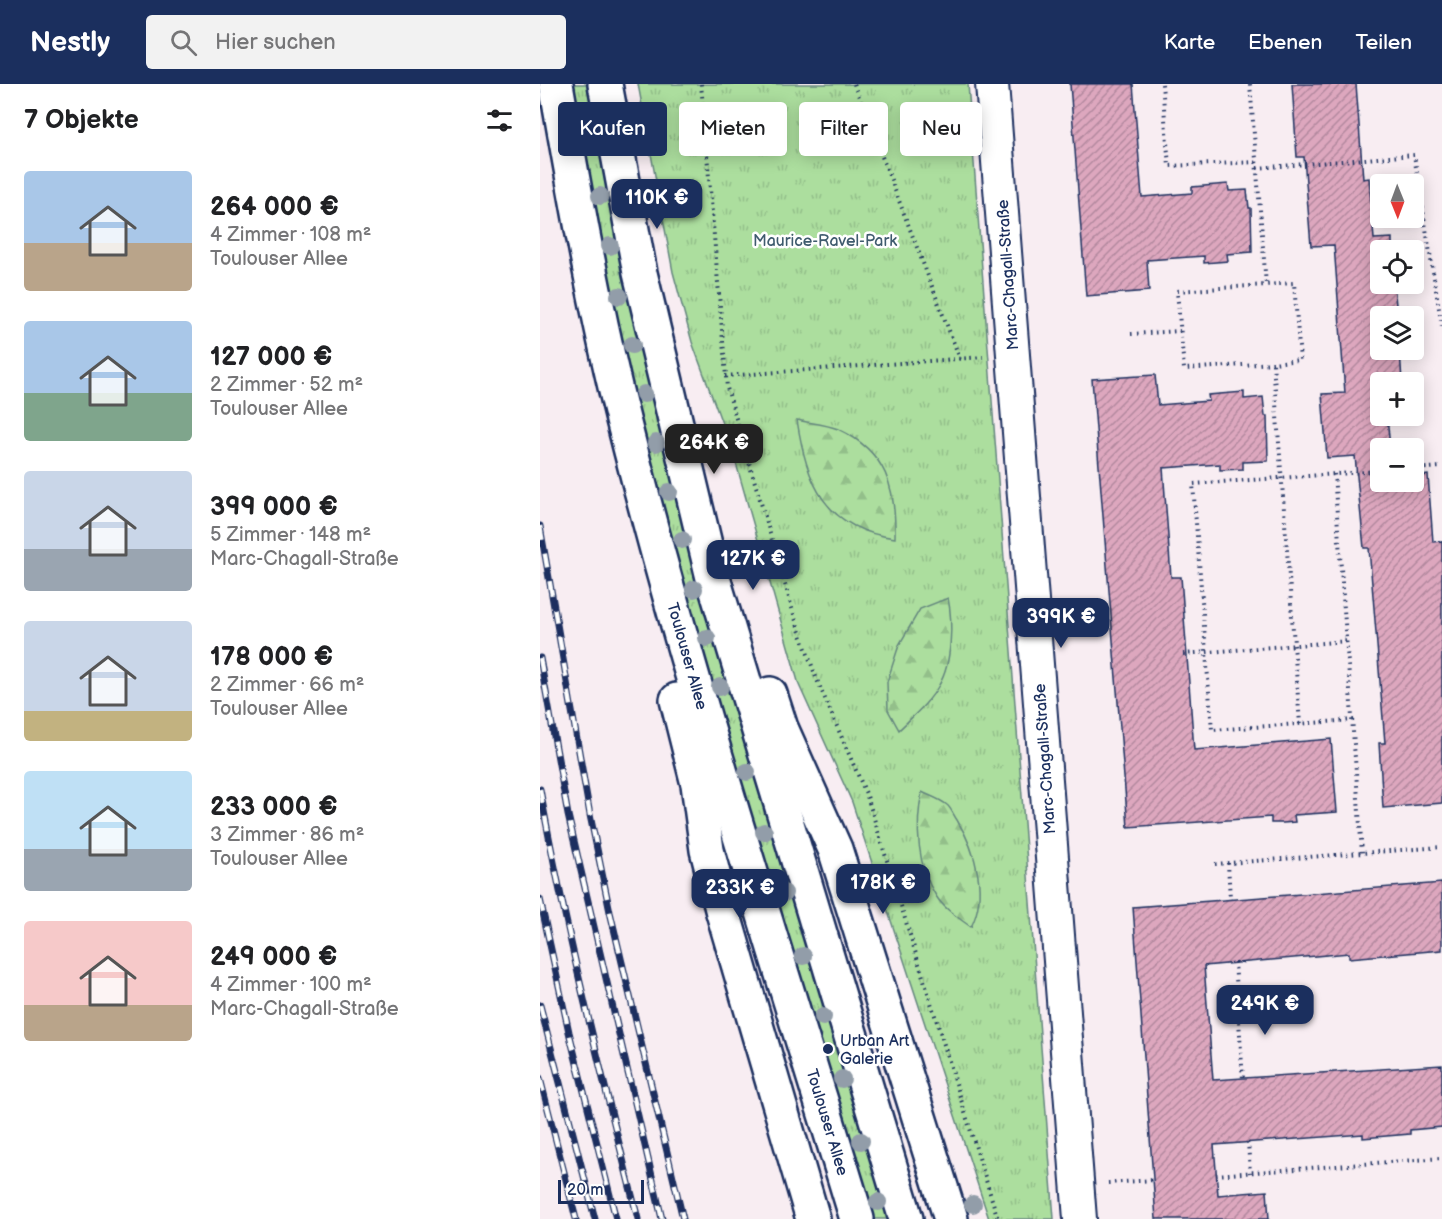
<!DOCTYPE html>
<html lang="de">
<meta charset="utf-8">
<style>
:root{--surface:#fff;--page:#f2f2f2;--text:#202124;--muted:#757577;--accent:#1b2f5e}
body{margin:0;font-family:"Balsamiq Sans",sans-serif;background:var(--page);color:var(--text);height:100vh;display:flex;flex-direction:column;font-size:22px;white-space:nowrap}
*{box-sizing:border-box;margin:0}
p{font-size:20px;color:var(--muted)}
.icon{flex:none;width:33px;height:33px;fill:none;stroke:currentColor;stroke-width:2;stroke-linecap:round;stroke-linejoin:round}
.map{position:relative;flex:1;overflow:hidden}
.panel{display:flex;flex-direction:column;background:var(--surface);width:540px}
.panel>*{flex:none}
.guide{position:absolute;left:18px;top:18px;width:570px;height:54px;display:flex;gap:12px}
.needle{width:39px;rotate:179deg}
.tools{position:absolute;left:830px;top:90px;display:grid;gap:12px}
.tools a{display:grid;place-items:center;width:54px;height:54px;border-radius:6px;background:var(--surface);box-shadow:0 3px 15px #0003;font-size:30px}
.scale{position:absolute;left:18px;bottom:15px;width:86px;box-sizing:border-box;padding-left:6px;border:3px solid #1b2f5e;border-top:0;font-size:16px;line-height:21px;white-space:nowrap;color:#1b2f5e;-webkit-text-stroke:4px #fff;paint-order:stroke}
.price{position:absolute;translate:-50% -51px;padding:0 14px;border-radius:12px;background:var(--accent);color:#fff;font-size:20px;line-height:39px;filter:drop-shadow(0 2px 3px #0008)}
.price::after{content:'';position:absolute;left:50%;top:36px;width:18px;height:14px;margin-left:-9px;background:inherit;clip-path:polygon(0 0,100% 0,50% 100%)}
.price.active{background:#222;color:#fff}
ul{padding:0;list-style:none}
li{display:flex;align-items:center;gap:18px;height:150px;padding:0 24px}
li span{display:grid;place-items:center;flex:none;width:168px;height:120px;border-radius:6px;color:#555}
li>.icon{margin-inline-start:auto}
span .icon{width:72px;height:72px;fill:#fffc;stroke-width:1}
li b{font-size:26px}
h2{display:flex;justify-content:space-between;align-items:center;height:72px;padding:0 24px;font-size:26px}
.chip{padding:0 21px;border-radius:6px;background:var(--surface);box-shadow:0 3px 15px #0003;font-size:21px;line-height:54px}
.chip.active{background:var(--accent);color:#fff}
header{display:flex;align-items:center;gap:36px;box-sizing:border-box;height:84px;padding:0 30px;background:var(--accent);color:#fff}
header strong{font-size:28px}
nav{display:flex;gap:33px;margin-inline-start:auto;font-size:21px}
.search{width:420px;height:54px;background:var(--page);display:flex;align-items:center;gap:15px;box-sizing:border-box;padding:0 21px;border-radius:6px;color:var(--muted);font-size:22px}
main{display:flex;flex:1;min-height:0}
.map>svg:first-child{display:block}
</style>
<header>
<strong>Nestly</strong>
<div class="search"><svg class="icon" aria-label="search" viewBox="0 0 24 24"><circle cx="10" cy="10" r="6"/><path d="M15 15l6 6"/></svg>Hier suchen</div>
<nav><a>Karte</a><a>Ebenen</a><a>Teilen</a></nav>
</header>
<main>
<section class="panel">
<h2>7 Objekte<svg class="icon" aria-label="filters" viewBox="0 0 24 24"><path d="M4 7h16M4 17h16"/><circle cx="9" cy="7" r="2"/><circle cx="15" cy="17" r="2"/></svg></h2>
<ul>
<li><span style="background:linear-gradient(#a9c7e8 60%,#b9a48a 0)"><svg class="icon" aria-label="home" viewBox="0 0 24 24"><path d="M3 11l9-7 9 7M6 9v11h12V9"/></svg></span><div><b>264 000 €</b><p>4 Zimmer · 108 m²</p><p>Toulouser Allee</p></div></li>
<li><span style="background:linear-gradient(#a9c7e8 60%,#7fa58c 0)"><svg class="icon" aria-label="home" viewBox="0 0 24 24"><path d="M3 11l9-7 9 7M6 9v11h12V9"/></svg></span><div><b>127 000 €</b><p>2 Zimmer · 52 m²</p><p>Toulouser Allee</p></div></li>
<li><span style="background:linear-gradient(#c9d6e8 65%,#9aa5b1 0)"><svg class="icon" aria-label="home" viewBox="0 0 24 24"><path d="M3 11l9-7 9 7M6 9v11h12V9"/></svg></span><div><b>399 000 €</b><p>5 Zimmer · 148 m²</p><p>Marc-Chagall-Straße</p></div></li>
<li><span style="background:linear-gradient(#c9d6e8 75%,#c2b280 0)"><svg class="icon" aria-label="home" viewBox="0 0 24 24"><path d="M3 11l9-7 9 7M6 9v11h12V9"/></svg></span><div><b>178 000 €</b><p>2 Zimmer · 66 m²</p><p>Toulouser Allee</p></div></li>
<li><span style="background:linear-gradient(#bfe0f5 65%,#9aa5b1 0)"><svg class="icon" aria-label="home" viewBox="0 0 24 24"><path d="M3 11l9-7 9 7M6 9v11h12V9"/></svg></span><div><b>233 000 €</b><p>3 Zimmer · 86 m²</p><p>Toulouser Allee</p></div></li>
<li><span style="background:linear-gradient(#f6c9c9 70%,#b9a48a 0)"><svg class="icon" aria-label="home" viewBox="0 0 24 24"><path d="M3 11l9-7 9 7M6 9v11h12V9"/></svg></span><div><b>249 000 €</b><p>4 Zimmer · 100 m²</p><p>Marc-Chagall-Straße</p></div></li>
</ul>
</section>
<div class="map">
<svg width="902" height="1135" viewBox="0 0 902 1135">
<defs>
<pattern id="grass-tufts" width="24" height="20" patternUnits="userSpaceOnUse" patternTransform="scale(1.5)"><rect width="24" height="20" fill="#acde9e"/><path d="M3 7l-1-3M5 7V3M7 7l1-3M15 17l-1-3M17 17v-4M19 17l1-3" fill="none" stroke="#93bf8a"/></pattern>
<pattern id="forest-firs" width="22" height="20" patternUnits="userSpaceOnUse" patternTransform="scale(1.5)"><rect width="22" height="20" fill="#acde9e"/><path d="M5 1l3.5 6h-7zM16 11l3.5 6h-7z" fill="#93bf8a"/></pattern>
<pattern id="building-hatch" width="6" height="6" patternUnits="userSpaceOnUse" patternTransform="scale(1.5)"><rect width="6" height="6" fill="#dda7be"/><path d="M-1 1l2-2M0 6l6-6M5 7l2-2" fill="none" stroke="#b2889e"/></pattern>
</defs>
<rect width="100%" height="100%" fill="#f8edf2"/>
<filter id="ink" filterUnits="userSpaceOnUse"><feTurbulence type="fractalNoise" baseFrequency=".0167" numOctaves="2"/><feDisplacementMap in="SourceGraphic" scale="12" xChannelSelector="R" yChannelSelector="G"/><feConvolveMatrix kernelMatrix="1 2 1 2 8 2 1 2 1" color-interpolation-filters="sRGB"/></filter>
<g filter="url(#ink)">
<g fill="url(#grass-tufts)" stroke="#64867e" stroke-width="1.5">
<polygon points="27,0 54,0 356,1135 328,1135 102,363"/>
<polygon points="98,0 428,0 514,1135 449,1135 312,718 259,601 194,372 152,258 133,188"/>
</g>
<g fill="url(#forest-firs)" stroke="#64867e" stroke-width="1.5">
<path d="M257,336C270,339 286,340 298,345C347,368 356,404 355,454C284,445 267,399 257,336Z"/>
<path d="M408,514C413,538 412,580 399,601C389,619 373,632 359,646L348,626L347,598L359,561L380,525Z"/>
<path d="M382,708C390,712 400,715 407,721C411,724 414,732 417,736C436,767 448,810 431,843C420,835 404,825 396,812C377,782 375,742 382,708Z"/>
</g>
<g fill="url(#building-hatch)" stroke="#1b2f5e" stroke-width="1.5">
<polygon points="530,0 593,0 602,113 652,109 652,103 688,100 689,107 707,106 709,124 711,124 712,168 687,170 688,177 664,179 664,172 607,176 609,207 546,212"/>
<polygon points="752,0 816,0 823,95 829,94 834,155 852,154 852,166 840,166 840,200 854,200 857,232 840,232 840,266 860,266 862,298 840,298 840,332 847,332 850,364 840,364 840,398 873,398 873,393 888,391 893,458 902,457 902,719 843,724 839,659 845,659 833,512 829,464 824,464 815,372 787,374 782,310 805,309 794,161 771,162 764,73 757,73"/>
<polygon points="615,291 618,321 669,317 668,311 704,308 704,315 723,313 725,332 727,332 728,377 703,378 703,385 680,386 680,380 623,384 631,493 641,493 654,666 791,655 797,728 754,731 755,738 743,739 731,739 731,733 588,743 552,295"/>
<polygon points="902,799 902,866 809,874 809,869 664,882 673,996 902,981 902,1043 870,1046 870,1050 823,1054 823,1050 674,1061 678,1111 727,1107 729,1135 616,1135 593,823"/>
</g>
<g fill="none" stroke-linecap="round" stroke-linejoin="round">
<defs>
<polyline id="street" points="452,0 540,1135"/>
<g id="secondary">
<path d="M16,0C34,103 52,206 76,307C144,586 234,860 317,1135"/>
<polyline points="65,0 100,189 173,494 366,1135"/>
<polyline points="230,610 241,644 295,765 411,1135"/>
<polyline points="137,616 158,700 167,766 182,825 273,1135"/>
</g>
</defs>
<use href="#street" stroke="#1b2f5e" stroke-width="36"/>
<use href="#secondary" stroke="#1b2f5e" stroke-width="38"/>
<g stroke="#1b2f5e" stroke-width="4" stroke-dasharray="1.5 4.5" stroke-linecap="butt">
<polyline points="161,0 187,304 255,534 277,596 327,712 458,1135"/>
<polyline points="314,0 420,275"/>
<polyline points="622,0 629,82 717,78"/>
<polyline points="710,0 726,201"/>
<polyline points="717,84 874,71 902,243"/>
<polyline points="591,250 640,247"/>
<polyline points="733,279 644,285 637,207 754,199 760,276 733,279 760,640"/>
<polyline points="185,292 443,273"/>
<polyline points="873,385 902,383"/>
<polyline points="794,390 822,769"/>
<polyline points="643,570 808,557"/>
<polyline points="814,636 672,646 653,400 840,387"/>
<polyline points="688,779 690,815"/>
<polyline points="675,780 902,763"/>
<polyline points="695,878 703,996"/>
<polyline points="708,1058 710,1089"/>
<polyline points="676,1091 902,1074"/>
<polyline points="568,1099 614,1096"/>
</g>
<use href="#street" stroke="#fff" stroke-width="32"/>
<use href="#secondary" stroke="#fff" stroke-width="33"/>
<defs>
<g id="rail">
<polyline points="0,442 50,731 70,828 143,1135"/>
<polyline points="0,574 28,731 122,1135"/>
<path d="M0,705C26,850 62,992 98,1135"/>
<polyline points="0,815 29,948 76,1135"/>
<polyline points="0,921 55,1135"/>
<polyline points="0,994 36,1135"/>
</g>
</defs>
<use href="#rail" stroke="#1b2f5e" stroke-width="7"/>
<use href="#rail" stroke="#fff" stroke-width="4.5" stroke-dasharray="14" stroke-linecap="butt"/>
</g>
<g fill="#929da9">
<circle cx="51" cy="62" r="9"/>
<circle cx="60" cy="112" r="9"/>
<circle cx="70" cy="162" r="9"/>
<circle cx="79" cy="212" r="9"/>
<circle cx="92" cy="261" r="9"/>
<circle cx="104" cy="310" r="9"/>
<circle cx="116" cy="359" r="9"/>
<circle cx="129" cy="408" r="9"/>
<circle cx="142" cy="456" r="9"/>
<circle cx="154" cy="505" r="9"/>
<circle cx="167" cy="554" r="9"/>
<circle cx="180" cy="603" r="9"/>
<circle cx="207" cy="688" r="9"/>
<circle cx="224" cy="748" r="9"/>
<circle cx="244" cy="809" r="9"/>
<circle cx="263" cy="872" r="9"/>
<circle cx="283" cy="933" r="9"/>
<circle cx="302" cy="995" r="9"/>
<circle cx="321" cy="1057" r="9"/>
<circle cx="338" cy="1118" r="9"/>
<circle cx="433" cy="1120" r="9"/>
</g>
</g>
<circle fill="#1b2f5e" stroke="#fff" stroke-width="2" cx="288" cy="965" r="6"/>
<g text-anchor="middle" stroke-width="5" stroke-linejoin="round" paint-order="stroke">
<g font-size="16" fill="#3f5b6e" stroke="#fff">
<text x="285" y="162">Maurice-Ravel-Park</text>
</g>
<g font-size="16" fill="#1b2f5e" stroke="#fff">
<text transform="translate(467 191) rotate(-94)" y="6">Marc-Chagall-Straße</text>
<text transform="translate(148 572) rotate(74)" y="6">Toulouser Allee</text>
<text transform="translate(504 675) rotate(-94)" y="6">Marc-Chagall-Straße</text>
<text transform="translate(288 1038) rotate(73)" y="6">Toulouser Allee</text>
</g>
<g font-size="16" fill="#1b2f5e" stroke="#fff" text-anchor="start">
<text x="300" y="962">Urban Art<tspan x="300" dy="18">Galerie</tspan></text>
</g>
</g>
</svg>
<div class="tools">
<a><svg class="needle" viewBox="-14 -14 28 28"><path d="M0-13l5 13h-10z" fill="#e53935"/><path d="M0 13l5-13h-10z" fill="#757577"/></svg></a>
<a><svg class="icon" aria-label="locate" viewBox="0 0 24 24"><circle cx="12" cy="12" r="6"/><path d="M12 2v4M12 18v4M2 12h4M18 12h4"/></svg></a>
<a><svg class="icon" aria-label="layers" viewBox="0 0 24 24"><path d="M12 4l9 5-9 5-9-5zM3 14l9 5 9-5"/></svg></a>
<a>+</a>
<a>−</a>
</div>
<div class="scale">20 m</div>
<b class="price" style="left:117px;top:146px">110K €</b>
<b class="price active" style="left:174px;top:391px">264K €</b>
<b class="price" style="left:213px;top:507px">127K €</b>
<b class="price" style="left:521px;top:565px">399K €</b>
<b class="price" style="left:343px;top:831px">178K €</b>
<b class="price" style="left:200px;top:836px">233K €</b>
<b class="price" style="left:725px;top:952px">249K €</b>
<div class="guide">
<a class="chip active">Kaufen</a>
<a class="chip">Mieten</a>
<a class="chip">Filter</a>
<a class="chip">Neu</a>
</div>
</div>
</main>
